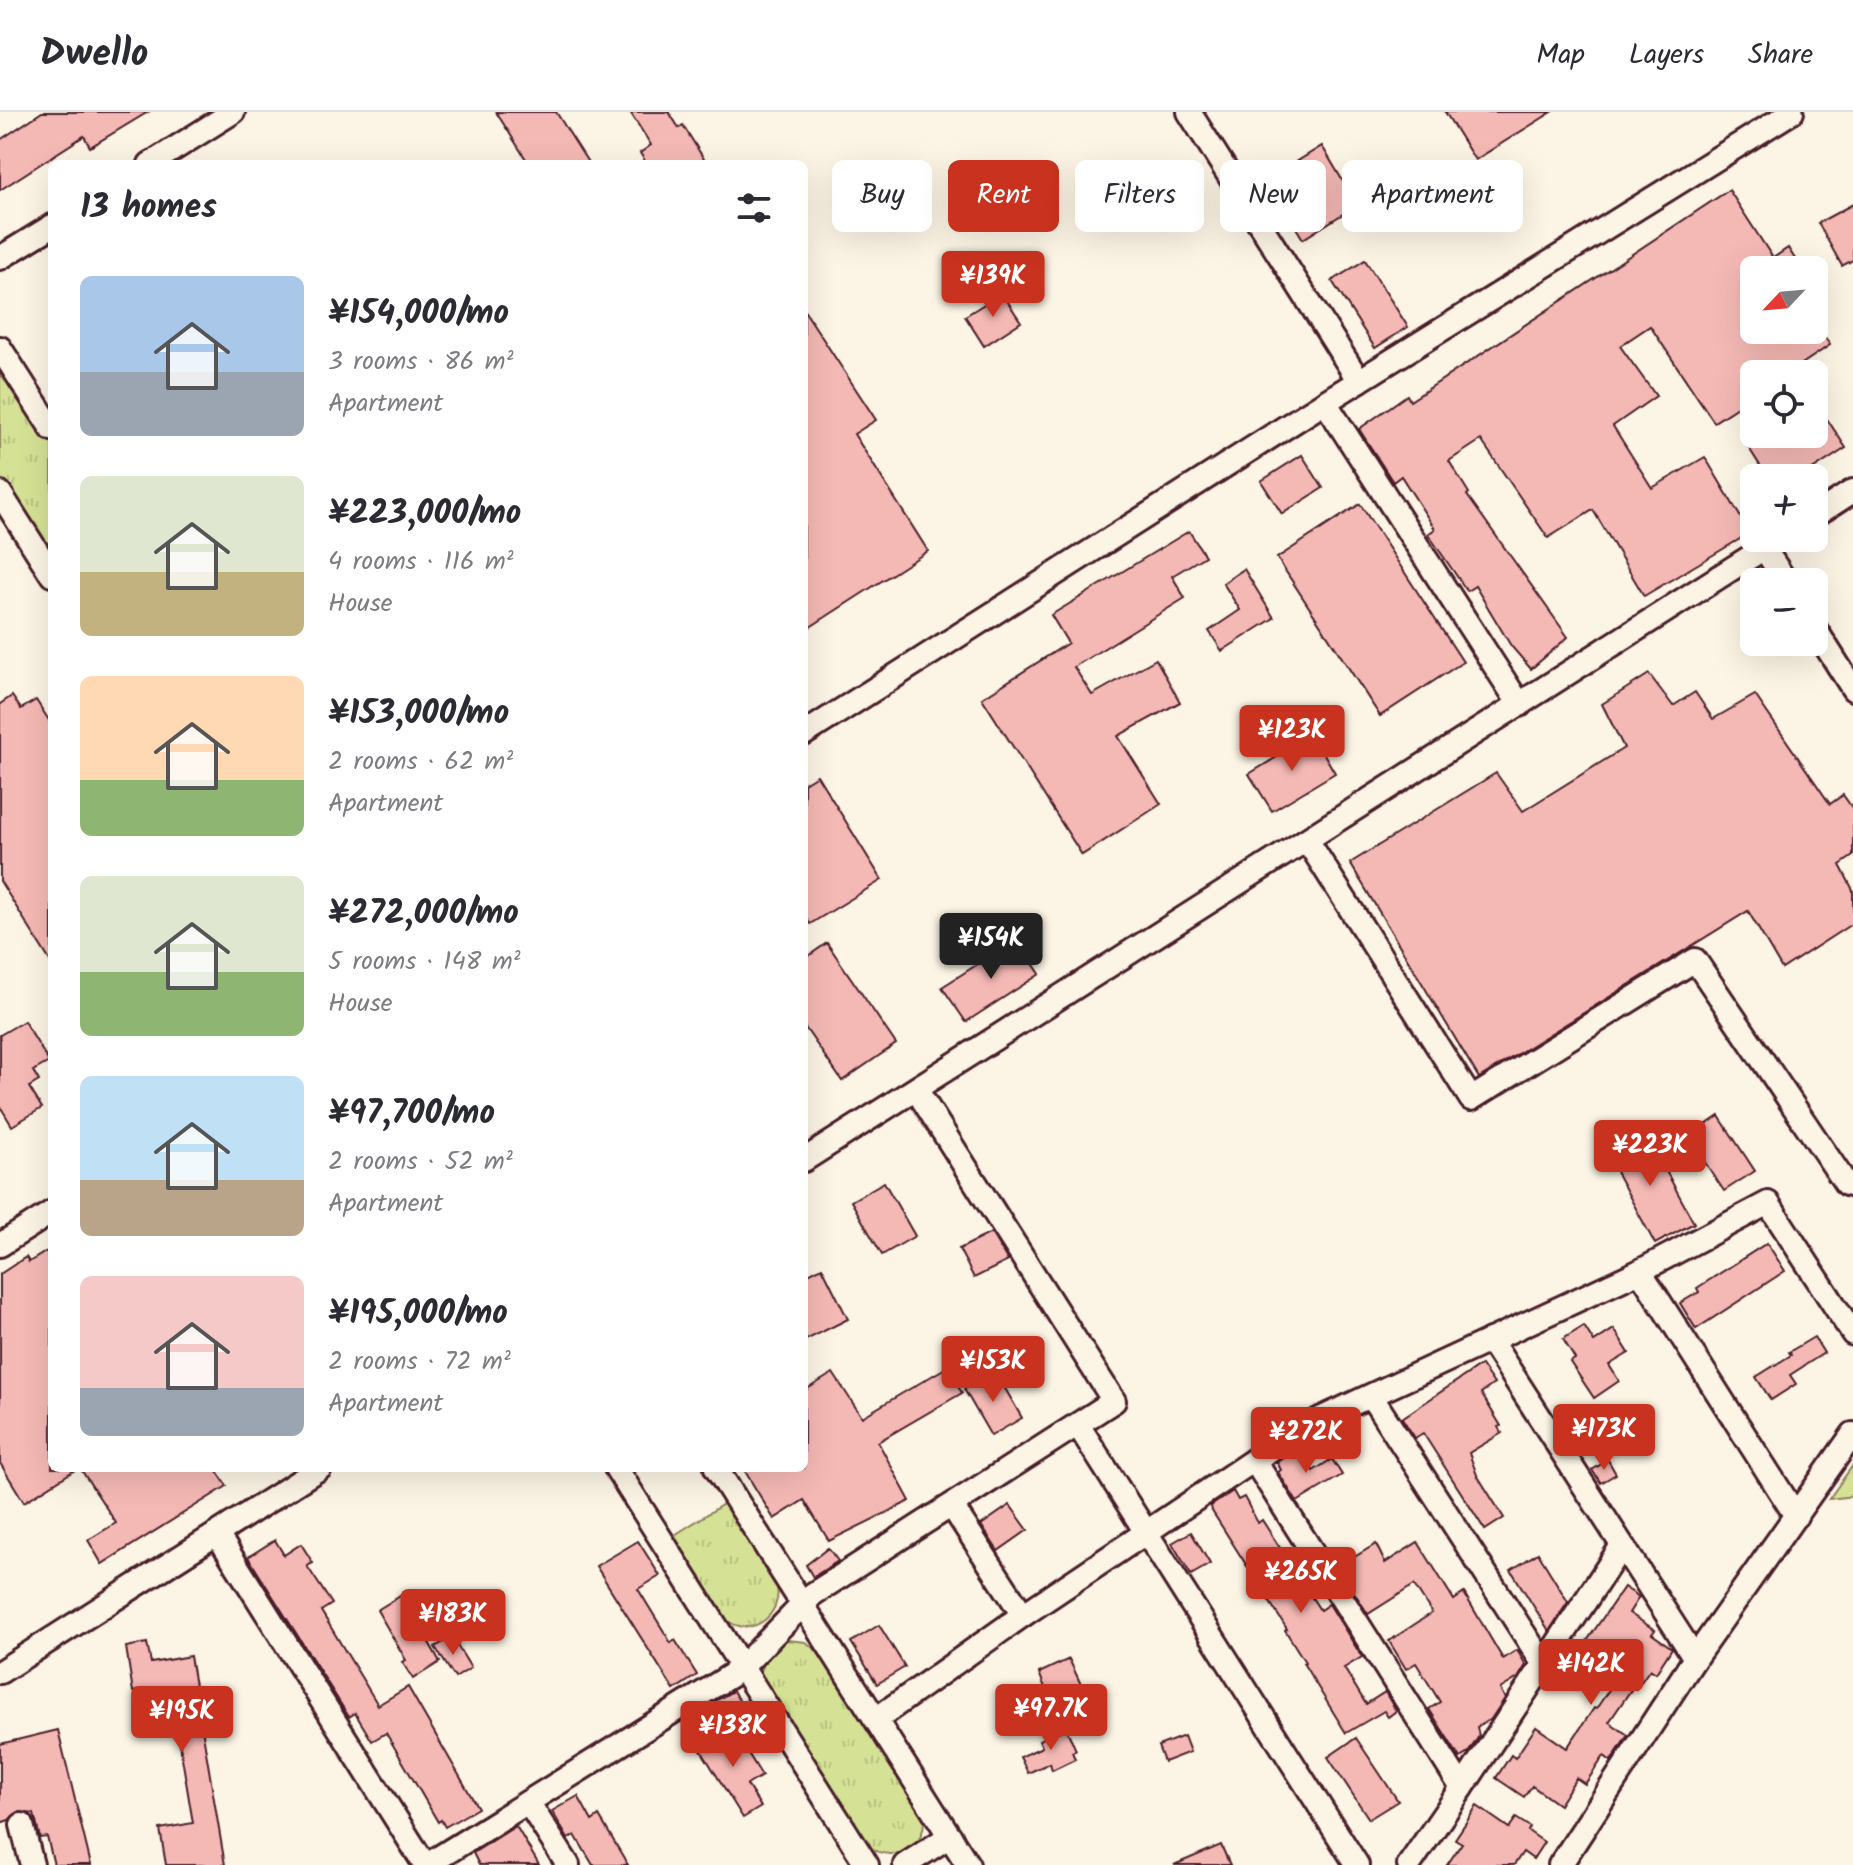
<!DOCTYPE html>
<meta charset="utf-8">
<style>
:root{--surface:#fff;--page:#f2f2f3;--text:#2b2b33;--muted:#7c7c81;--line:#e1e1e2;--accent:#c8321e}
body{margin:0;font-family:Kalam,sans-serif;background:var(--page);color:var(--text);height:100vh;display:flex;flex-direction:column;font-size:30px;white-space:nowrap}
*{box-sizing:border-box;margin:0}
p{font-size:26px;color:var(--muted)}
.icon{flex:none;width:44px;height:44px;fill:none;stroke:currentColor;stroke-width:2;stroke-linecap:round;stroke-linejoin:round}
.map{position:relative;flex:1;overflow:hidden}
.sheet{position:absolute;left:48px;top:48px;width:760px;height:1312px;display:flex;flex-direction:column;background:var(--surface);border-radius:12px;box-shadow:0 8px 32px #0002}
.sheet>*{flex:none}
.banner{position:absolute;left:832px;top:48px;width:760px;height:72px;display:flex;gap:16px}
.needle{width:52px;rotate:244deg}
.controls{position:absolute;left:1740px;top:144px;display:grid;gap:16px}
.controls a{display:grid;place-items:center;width:88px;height:88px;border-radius:12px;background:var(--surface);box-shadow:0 8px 32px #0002;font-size:40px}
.price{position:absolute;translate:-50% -68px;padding:0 18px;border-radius:8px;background:var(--accent);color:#fff;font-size:26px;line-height:52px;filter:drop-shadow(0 2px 4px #0008)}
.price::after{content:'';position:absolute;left:50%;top:48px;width:24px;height:18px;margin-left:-12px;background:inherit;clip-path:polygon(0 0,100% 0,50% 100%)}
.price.on{background:#222;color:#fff}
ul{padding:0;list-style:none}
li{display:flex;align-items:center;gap:24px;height:200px;padding:0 32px}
li span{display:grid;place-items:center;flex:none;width:224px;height:160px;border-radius:12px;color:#555}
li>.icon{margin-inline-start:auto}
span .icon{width:96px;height:96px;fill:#fffc;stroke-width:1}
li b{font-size:34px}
h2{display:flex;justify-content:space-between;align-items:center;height:96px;padding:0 32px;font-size:34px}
.pill{padding:0 28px;border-radius:12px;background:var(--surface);box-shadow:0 8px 32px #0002;font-size:28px;line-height:72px}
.pill.on{background:var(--accent);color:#fff}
header{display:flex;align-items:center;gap:48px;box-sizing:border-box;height:112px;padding:0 40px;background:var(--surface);border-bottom:2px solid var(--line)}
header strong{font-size:38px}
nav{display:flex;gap:44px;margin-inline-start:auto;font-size:28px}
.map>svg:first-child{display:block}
</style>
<header>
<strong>Dwello</strong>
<nav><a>Map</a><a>Layers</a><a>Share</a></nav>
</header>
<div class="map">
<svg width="1853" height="1753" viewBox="0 0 1853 1753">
<defs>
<pattern id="grass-tufts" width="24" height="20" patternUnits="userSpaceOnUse" patternTransform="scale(2)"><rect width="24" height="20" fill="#d5e295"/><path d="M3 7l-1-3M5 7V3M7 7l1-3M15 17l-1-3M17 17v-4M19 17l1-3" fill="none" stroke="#b8c181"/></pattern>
</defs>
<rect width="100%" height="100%" fill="#fcf5e5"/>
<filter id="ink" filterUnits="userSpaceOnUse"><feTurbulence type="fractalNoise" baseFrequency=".0125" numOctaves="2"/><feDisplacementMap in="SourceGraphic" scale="16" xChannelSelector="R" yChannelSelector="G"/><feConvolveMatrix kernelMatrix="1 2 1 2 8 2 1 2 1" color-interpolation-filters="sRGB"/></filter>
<g filter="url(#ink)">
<g fill="url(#grass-tufts)" stroke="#908060" stroke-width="2">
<polygon points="0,248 52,330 52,452 0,370"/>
<polygon points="1853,1353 1853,1384 1829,1387"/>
<path d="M725,1391C738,1411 769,1451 776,1471C781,1486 774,1502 762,1510C748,1519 733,1514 721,1505L670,1426Z"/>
<path d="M787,1528L806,1530L818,1540L923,1700C930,1734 897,1753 868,1735L761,1568C759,1550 769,1535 787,1528Z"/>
</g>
<g fill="#f5b9b5" stroke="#4a1f2b" stroke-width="2">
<polygon points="42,0 148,0 90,35 84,24 0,78 0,28"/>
<polygon points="496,0 556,0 589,52 529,52"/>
<polygon points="630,0 669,0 679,16 683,13 707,52 647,52 640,41 651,33"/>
<polygon points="1445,0 1552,0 1475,48"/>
<polygon points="1322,34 1357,93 1303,127 1267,68"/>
<polygon points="1729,78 1773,146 1788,136 1802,158 1754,158 1754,218 1820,218 1830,233 1787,262 1754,262 1754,284 1714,310 1650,214 1620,234 1656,284 1613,314 1652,376 1705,345 1750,421 1644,484 1593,398 1548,426 1481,328 1449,349 1469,381 1467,383 1568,525 1531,557 1511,534 1475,474 1467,479 1428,422 1435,417 1401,364 1393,370 1359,317 1407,283 1410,289"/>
<polygon points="1853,92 1853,148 1842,154 1818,111"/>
<polygon points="1365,148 1408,215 1375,236 1332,169"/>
<polygon points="1002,181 1021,210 984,234 965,204"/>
<polygon points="804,198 876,308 854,322 928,439 804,519"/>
<polygon points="1814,287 1846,336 1800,366 1768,366 1747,333 1764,322 1814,322"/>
<polygon points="1302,343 1323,376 1282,402 1261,369"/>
<polygon points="1360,392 1463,550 1380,604 1277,446"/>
<polygon points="1189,419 1205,444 1172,464 1185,486 1074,555 1092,583 1156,547 1180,590 1118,624 1161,692 1082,743 982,586 1068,531 1051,503"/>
<polygon points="1244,457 1274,506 1222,539 1209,519 1240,498 1223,471"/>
<polygon points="1649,562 1673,594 1695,580 1713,607 1755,583 1830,692 1843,683 1853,697 1853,744 1840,753 1853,778 1853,811 1782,857 1748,799 1479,966 1350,751 1496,661 1523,699 1624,636 1602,592"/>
<polygon points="12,584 21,597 36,588 52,613 52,852 0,769 0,592"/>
<polygon points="1313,623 1335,661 1272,699 1249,662"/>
<polygon points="817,663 882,768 810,812 804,803 804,671"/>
<polygon points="1017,827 1040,862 966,910 942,875"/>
<polygon points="827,831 896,932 842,969 804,914 804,847"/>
<polygon points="24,909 49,950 33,959 39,969 29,975 42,996 12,1014 0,994 0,923"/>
<polygon points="1719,1004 1755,1059 1724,1079 1688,1025"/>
<polygon points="1645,1020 1694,1111 1655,1132 1606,1041"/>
<polygon points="884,1070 915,1124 882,1143 851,1089"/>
<polygon points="991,1121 1008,1149 974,1166 959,1137"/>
<polygon points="1767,1131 1785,1159 1696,1217 1680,1191 1699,1180 1697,1176"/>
<polygon points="52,1136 52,1356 78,1356 24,1390 0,1351 0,1162 26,1145 29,1150"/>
<polygon points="822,1155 848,1207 804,1229 804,1164"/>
<polygon points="1584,1214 1594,1230 1614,1217 1629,1241 1609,1253 1619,1269 1594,1286 1570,1250 1575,1247 1563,1227"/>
<polygon points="1814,1225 1824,1241 1790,1263 1796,1272 1771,1288 1756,1265 1791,1243 1789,1240"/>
<polygon points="1481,1253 1494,1272 1481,1281 1501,1314 1498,1315 1502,1321 1469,1341 1477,1363 1504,1406 1485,1418 1423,1321 1415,1326 1402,1306"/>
<polygon points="947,1255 962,1281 878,1330 910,1389 829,1429 804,1388 774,1407 743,1356 804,1356 804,1279 833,1261 862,1305"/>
<polygon points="995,1259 1022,1306 991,1324 964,1277"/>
<polygon points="1295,1339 1300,1346 1303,1344 1313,1359 1332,1347 1342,1363 1297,1390 1278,1360 1281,1358 1277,1350"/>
<polygon points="1608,1348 1616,1362 1601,1371 1592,1358"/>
<polygon points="80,1356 215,1356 227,1374 102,1452 88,1428 116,1411"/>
<polygon points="1233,1379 1238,1388 1244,1385 1258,1411 1262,1408 1320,1498 1329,1492 1362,1545 1344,1556 1366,1592 1385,1580 1396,1599 1388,1605 1384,1599 1346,1621 1303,1551 1305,1550 1285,1518 1287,1517 1212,1399 1211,1394"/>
<polygon points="1010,1393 1028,1418 998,1439 981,1413"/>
<polygon points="1191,1420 1210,1452 1191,1463 1172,1431"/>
<polygon points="275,1428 284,1443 301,1432 313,1451 307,1454 332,1492 321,1499 378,1593 408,1575 478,1696 445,1715 441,1708 438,1710 386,1621 372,1629 355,1601 349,1605 248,1445"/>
<polygon points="638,1429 660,1464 638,1477 671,1531 675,1528 697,1563 674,1578 596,1454"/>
<polygon points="1418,1430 1454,1488 1464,1481 1503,1547 1517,1538 1526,1553 1518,1566 1500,1577 1505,1586 1491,1607 1477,1615 1479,1624 1468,1641 1460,1646 1429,1597 1440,1590 1416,1551 1406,1557 1389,1529 1432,1501 1414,1473 1368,1502 1338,1455 1376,1432 1385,1451"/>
<polygon points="828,1436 838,1449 813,1465 806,1453"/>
<polygon points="1538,1441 1568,1490 1549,1519 1511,1458"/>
<polygon points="1624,1475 1639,1485 1629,1501 1655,1518 1652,1522 1672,1536 1656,1561 1650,1557 1636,1577 1633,1575 1609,1610 1628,1623 1611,1649 1604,1644 1585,1672 1576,1666 1559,1693 1532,1674 1524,1685 1496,1666 1511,1643 1515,1646 1536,1615 1567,1636 1594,1596 1596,1597 1618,1564 1591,1545 1565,1561"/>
<polygon points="402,1483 440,1550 413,1567 402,1550 406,1548 377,1498"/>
<polygon points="879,1513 905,1555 877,1572 851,1530"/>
<polygon points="452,1525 471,1556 455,1566 435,1535"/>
<polygon points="147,1531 151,1551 190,1544 225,1753 166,1753 160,1717 193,1711 174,1598 143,1602 140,1579 133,1580 126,1535"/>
<polygon points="1069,1547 1092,1596 1059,1610 1039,1561"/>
<polygon points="733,1579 742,1593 722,1606 712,1591"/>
<polygon points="732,1615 762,1664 747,1673 761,1695 743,1706 699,1635"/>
<polygon points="1066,1616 1076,1638 1072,1640 1075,1647 1052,1658 1050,1651 1028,1661 1020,1645 1042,1635 1039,1628"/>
<polygon points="58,1618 91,1753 54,1753 47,1725 40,1726 34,1702 18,1700 9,1708 0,1711 0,1632"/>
<polygon points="1184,1624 1190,1640 1164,1650 1158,1634"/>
<polygon points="1356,1626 1398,1689 1369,1707 1328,1645"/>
<polygon points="578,1684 592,1709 599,1704 628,1753 593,1753 575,1723 568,1727 552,1699"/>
<polygon points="1477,1694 1509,1716 1516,1706 1530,1715 1528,1719 1544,1730 1533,1747 1523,1740 1514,1753 1447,1753 1462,1731 1455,1727"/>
<polygon points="516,1714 539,1753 479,1753 473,1741"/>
<polygon points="1221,1733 1230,1753 1174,1753"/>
</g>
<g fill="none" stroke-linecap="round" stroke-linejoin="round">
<defs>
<g id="minor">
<polyline points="1189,0 1359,269"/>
<polyline points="150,52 233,0"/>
<polyline points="0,146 52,114"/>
<polyline points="0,236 52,317"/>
<polyline points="1325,290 1520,593"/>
<polyline points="0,381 52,463"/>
<polyline points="1814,404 1853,379"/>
<polyline points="1764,436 1786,470"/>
<polyline points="1814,515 1853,577"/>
<polyline points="804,622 1325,290 1792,0"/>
<polyline points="1307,728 1471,987 1695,848 1846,1072 1853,1074"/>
<polyline points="804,1048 1780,426"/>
<polyline points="0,1133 52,1100"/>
<polyline points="1490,1228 1695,1546 1560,1753"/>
<polyline points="1371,1284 1543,1551"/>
<polyline points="1078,1313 1357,1753"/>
<polyline points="1254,1348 1320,1307 1640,1159"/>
<polyline points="616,1356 867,1753"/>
<polyline points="716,1356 968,1753"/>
<polyline points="952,1394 1023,1503"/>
<polyline points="1796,1404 1640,1159 1768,1091 1853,1222"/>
<polyline points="217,1422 425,1753"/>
<polyline points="1695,1546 1853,1322"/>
<polyline points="0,1560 320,1356"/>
<polyline points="876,1607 1023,1503 1254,1348 1462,1676 1409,1753"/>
<polyline points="1462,1676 1621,1435"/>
<polyline points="528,1690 568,1753"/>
<polyline points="22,1713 32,1753"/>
<polyline points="427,1753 730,1564 742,1555 813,1482 1114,1289 916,977"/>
<polyline points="905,1753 950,1724"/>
</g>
</defs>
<use href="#minor" stroke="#4a1f2b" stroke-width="28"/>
<use href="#minor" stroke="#fcf5e5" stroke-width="22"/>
</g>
</g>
</svg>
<div class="controls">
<a><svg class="needle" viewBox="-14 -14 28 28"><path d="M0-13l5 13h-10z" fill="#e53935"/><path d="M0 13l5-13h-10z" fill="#7c7c81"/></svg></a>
<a><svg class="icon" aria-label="locate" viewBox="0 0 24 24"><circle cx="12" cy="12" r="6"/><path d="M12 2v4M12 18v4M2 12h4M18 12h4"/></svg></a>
<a>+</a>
<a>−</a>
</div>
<b class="price" style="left:993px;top:207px">¥139K</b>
<b class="price" style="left:1292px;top:661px">¥123K</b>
<b class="price on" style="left:991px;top:869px">¥154K</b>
<b class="price" style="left:1650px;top:1076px">¥223K</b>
<b class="price" style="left:993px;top:1292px">¥153K</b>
<b class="price" style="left:1604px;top:1360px">¥173K</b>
<b class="price" style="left:1306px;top:1363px">¥272K</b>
<b class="price" style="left:1301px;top:1503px">¥265K</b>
<b class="price" style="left:453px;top:1545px">¥183K</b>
<b class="price" style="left:1591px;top:1595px">¥142K</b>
<b class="price" style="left:1051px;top:1640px">¥97.7K</b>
<b class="price" style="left:182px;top:1642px">¥195K</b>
<b class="price" style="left:733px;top:1657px">¥138K</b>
<div class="banner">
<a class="pill">Buy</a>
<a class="pill on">Rent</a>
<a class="pill">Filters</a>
<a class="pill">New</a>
<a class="pill">Apartment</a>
</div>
<section class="sheet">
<h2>13 homes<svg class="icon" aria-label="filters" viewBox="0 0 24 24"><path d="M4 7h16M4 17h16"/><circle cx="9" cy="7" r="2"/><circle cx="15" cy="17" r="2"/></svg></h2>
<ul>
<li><span style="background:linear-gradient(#a9c7e8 60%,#9aa5b1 0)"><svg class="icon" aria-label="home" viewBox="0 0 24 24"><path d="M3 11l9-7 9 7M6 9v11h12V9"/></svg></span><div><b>¥154,000/mo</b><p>3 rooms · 86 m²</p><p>Apartment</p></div></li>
<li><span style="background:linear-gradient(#dfe7d0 60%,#c2b280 0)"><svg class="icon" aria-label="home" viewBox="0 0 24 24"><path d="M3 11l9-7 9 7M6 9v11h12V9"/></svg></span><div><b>¥223,000/mo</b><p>4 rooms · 116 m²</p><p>House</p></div></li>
<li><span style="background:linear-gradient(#ffd9b3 65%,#8fb573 0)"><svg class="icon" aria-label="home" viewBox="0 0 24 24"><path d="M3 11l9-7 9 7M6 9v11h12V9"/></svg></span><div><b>¥153,000/mo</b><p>2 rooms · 62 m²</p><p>Apartment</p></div></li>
<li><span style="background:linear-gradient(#dfe7d0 60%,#8fb573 0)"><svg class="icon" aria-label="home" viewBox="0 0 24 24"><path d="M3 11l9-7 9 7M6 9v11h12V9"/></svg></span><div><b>¥272,000/mo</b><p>5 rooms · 148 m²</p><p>House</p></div></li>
<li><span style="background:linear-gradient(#bfe0f5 65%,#b9a48a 0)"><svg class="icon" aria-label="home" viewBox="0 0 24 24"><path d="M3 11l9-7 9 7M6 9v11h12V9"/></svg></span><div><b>¥97,700/mo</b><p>2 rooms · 52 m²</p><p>Apartment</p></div></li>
<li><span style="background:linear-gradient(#f6c9c9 70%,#9aa5b1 0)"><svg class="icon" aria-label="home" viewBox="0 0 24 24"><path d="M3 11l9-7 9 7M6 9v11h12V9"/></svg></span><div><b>¥195,000/mo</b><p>2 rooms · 72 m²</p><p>Apartment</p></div></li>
</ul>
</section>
</div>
